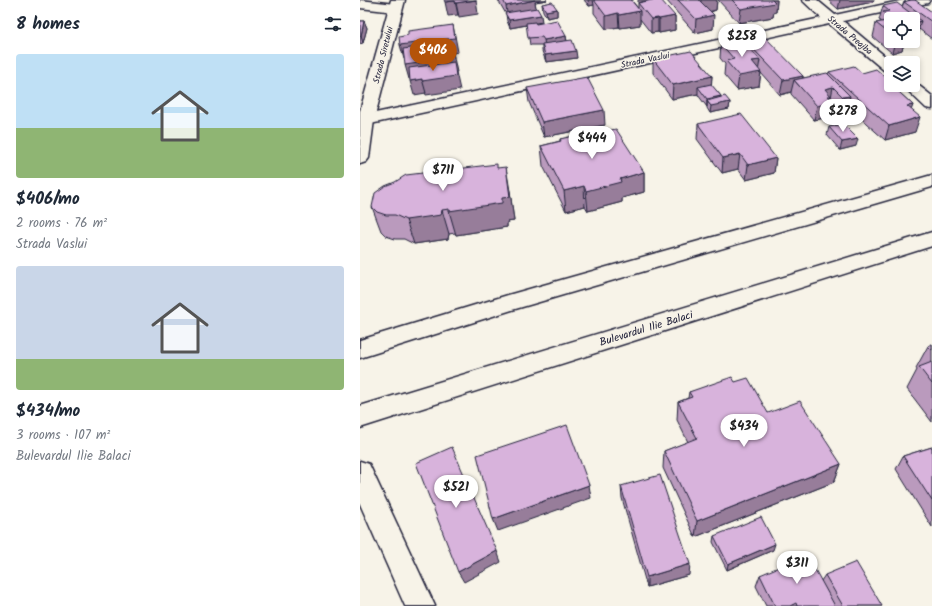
<!DOCTYPE html>
<meta charset="utf-8">
<style>
:root{--surface:#fff;--page:#f6f6f7;--text:#1f2937;--muted:#747a83;--accent:#b45309}
body{margin:0;font-family:Kalam,sans-serif;background:var(--page);color:var(--text);height:100vh;display:flex;flex-direction:column;font-size:15px;white-space:nowrap}
*{box-sizing:border-box;margin:0}
p{font-size:13px;color:var(--muted)}
.icon{flex:none;width:22px;height:22px;fill:none;stroke:currentColor;stroke-width:2;stroke-linecap:round;stroke-linejoin:round}
.map{position:relative;flex:1;overflow:hidden}
.side{display:flex;flex-direction:column;background:var(--surface);width:360px}
.side>*{flex:none}
.fabs{position:absolute;left:524px;top:12px;display:grid;gap:8px}
.fabs a{display:grid;place-items:center;width:36px;height:36px;border-radius:4px;background:var(--surface);box-shadow:0 2px 6px #0003;font-size:20px}
.price{position:absolute;translate:-50% -34px;padding:0 9px;border-radius:14px;background:#fff;color:#222;font-size:13px;line-height:26px;filter:drop-shadow(0 1px 2px #0008)}
.price::after{content:'';position:absolute;left:50%;top:24px;width:12px;height:9px;margin-left:-6px;background:inherit;clip-path:polygon(0 0,100% 0,50% 100%)}
.price.selected{background:var(--accent);color:#fff}
ul{padding:0;list-style:none}
li{display:grid;align-content:center;gap:8px;height:212px;padding:0 16px}
li span{display:grid;place-items:center;height:124px;border-radius:4px;color:#555}
li>.icon{margin-inline-start:auto}
span .icon{width:72px;height:72px;fill:#fffc;stroke-width:1}
li b{font-size:17px}
h2{display:flex;justify-content:space-between;align-items:center;height:48px;padding:0 16px;font-size:17px}
main{display:flex;flex:1;min-height:0}
.map>svg:first-child{display:block}
</style>
<main>
<section class="side">
<h2>8 homes<svg class="icon" aria-label="filters" viewBox="0 0 24 24"><path d="M4 7h16M4 17h16"/><circle cx="9" cy="7" r="2"/><circle cx="15" cy="17" r="2"/></svg></h2>
<ul>
<li><span style="background:linear-gradient(#bfe0f5 60%,#8fb573 0)"><svg class="icon" aria-label="home" viewBox="0 0 24 24"><path d="M3 11l9-7 9 7M6 9v11h12V9"/></svg></span><div><b>$406/mo</b><p>2 rooms · 76 m²</p><p>Strada Vaslui</p></div></li>
<li><span style="background:linear-gradient(#c9d6e8 75%,#8fb573 0)"><svg class="icon" aria-label="home" viewBox="0 0 24 24"><path d="M3 11l9-7 9 7M6 9v11h12V9"/></svg></span><div><b>$434/mo</b><p>3 rooms · 107 m²</p><p>Bulevardul Ilie Balaci</p></div></li>
</ul>
</section>
<div class="map">
<svg width="572" height="606" viewBox="0 0 572 606">
<rect width="100%" height="100%" fill="#f7f3e8"/>
<filter id="ink" filterUnits="userSpaceOnUse"><feTurbulence type="fractalNoise" baseFrequency=".025" numOctaves="2"/><feDisplacementMap in="SourceGraphic" scale="8" xChannelSelector="R" yChannelSelector="G"/><feConvolveMatrix kernelMatrix="1 2 1 2 8 2 1 2 1" color-interpolation-filters="sRGB"/></filter>
<g filter="url(#ink)">
<g fill="none" stroke-linecap="round" stroke-linejoin="round">
<defs>
<g id="minor">
<polygon points="0,0 35,4 40,5 42,8 40,11 35,12 0,8"/>
<polygon points="442,0 457,0 475,15 544,0 570,0 568,3 563,4 483,21 533,63 531,63 531,74 526,72 469,24 6,125 0,124 0,116 6,115 461,18"/>
<polygon points="553,81 572,96 572,109 566,108 542,85 553,85"/>
</g>
<g id="tertiary">
<polygon points="31,0 45,0 14,120 9,158 6,162 0,164 0,111"/>
<polygon points="0,461 9,464 75,606 45,606 0,504"/>
</g>
<g id="secondary">
<polygon points="572,175 572,187 152,310 0,358 0,340 148,295"/>
<polygon points="572,232 572,246 0,428 0,406"/>
</g>
</defs>
<use href="#minor" stroke="#22223b" stroke-width="3"/>
<use href="#tertiary" stroke="#22223b" stroke-width="3"/>
<use href="#secondary" stroke="#22223b" stroke-width="3"/>
<use href="#minor" fill="#f7f3e8" fill-rule="evenodd"/>
<use href="#tertiary" fill="#f7f3e8" fill-rule="evenodd"/>
<use href="#secondary" fill="#f7f3e8" fill-rule="evenodd"/>
</g>
<g fill="#ba9abd" stroke="#22223b">
<polygon points="138,0 187,0 175,2 176,8 182,22 175,23 176,24 206,36 207,41 217,58 186,62 182,51 182,45 170,45 167,25 150,28 147,21 146,14"/>
<polygon points="224,0 273,0 273,1 272,1 278,8 278,3 315,16 315,30 299,33 298,32 291,33 280,19 280,25 260,28 259,27 246,29 234,13 234,5 229,6"/>
<polygon points="306,0 357,0 356,10 351,12 353,29 335,33"/>
<polygon points="358,0 417,0 416,12 414,12 413,17 379,23"/>
<polygon points="468,0 514,0 513,2 478,9"/>
<polygon points="544,2 572,12 572,39 559,29 557,35 553,36 553,19 531,19 531,41 545,41 542,50 532,53 513,37 516,23 521,22 521,21 519,20 523,6 542,7"/>
<polygon points="182,4 197,9 197,16 187,18 183,11"/>
<polygon points="0,21 4,21 7,28 3,43 0,44"/>
<polygon points="382,37 443,76 443,78 468,74 469,72 502,73 528,82 553,105 551,109 555,132 525,140 487,106 486,111 480,112 473,105 470,117 454,120 431,94 431,92 420,95 401,73 399,86 377,90 364,75 365,64 360,58 361,44 381,40"/>
<polygon points="293,59 352,76 351,85 361,96 360,98 370,102 369,109 350,113 347,108 347,107 338,95 338,94 312,99 293,73"/>
<polygon points="167,88 245,125 184,137 169,102"/>
<polygon points="338,124 416,158 414,173 386,180 378,169 362,173 337,139"/>
<polygon points="469,127 496,146 480,150 467,135"/>
<polygon points="237,133 284,172 284,192 262,198 262,202 228,211 225,206 206,211 183,166 181,146 200,141 200,139"/>
<polygon points="138,168 150,191 154,221 147,222 147,227 96,235 95,233 89,234 88,239 54,244 44,239 35,239 26,236 21,231 12,207 79,171 80,175"/>
<polygon points="572,344 572,422 547,389 557,370 556,368 568,346"/>
<polygon points="375,382 408,413 481,464 474,482 335,537 303,468 304,451 328,442 317,420 318,402 328,398 329,392"/>
<polygon points="572,447 572,527 536,469 543,456"/>
<polygon points="261,486 329,575 287,587 262,498"/>
<polygon points="354,536 413,550 367,570 353,542"/>
<polygon points="400,575 461,581 465,575 522,606 406,606 396,586"/>
</g>
<g fill="#977d9a" stroke="#22223b">
<polygon points="116,0 118,14 99,17 96,3"/>
<polygon points="175,0 187,0 175,2 177,14 148,19 146,6"/>
<polygon points="228,0 233,0 234,5 229,6"/>
<polygon points="278,0 292,0 278,3"/>
<polygon points="341,0 357,0 356,10 340,14"/>
<polygon points="411,0 417,0 416,12 414,12 413,17 379,23 381,9"/>
<polygon points="480,0 514,0 513,2 478,9"/>
<polygon points="95,1 98,15 88,16 85,2"/>
<polygon points="197,9 197,16 187,18 186,11"/>
<polygon points="280,11 280,25 260,28 259,15"/>
<polygon points="258,13 259,27 246,29 246,16"/>
<polygon points="181,15 182,22 150,28 149,20"/>
<polygon points="354,15 353,29 335,33 336,19"/>
<polygon points="315,16 315,30 299,33 299,19"/>
<polygon points="536,16 535,19 531,19 531,31 527,32 531,18"/>
<polygon points="298,18 298,32 291,33 291,19"/>
<polygon points="4,21 7,28 3,43 1,36"/>
<polygon points="561,21 557,35 553,36 553,23"/>
<polygon points="93,25 98,52 93,53 97,72 96,72 100,90 66,95 62,81 96,72 49,79 45,65 93,53 44,59 40,45"/>
<polygon points="206,36 207,44 185,47 184,40"/>
<polygon points="535,41 545,41 542,50 532,53"/>
<polygon points="216,51 217,58 186,62 185,55"/>
<polygon points="400,60 398,72 401,72 399,86 377,90 379,76 392,61"/>
<polygon points="352,76 351,91 338,87 338,94 312,99 313,85"/>
<polygon points="443,76 441,88 434,80 431,92 420,95 423,80"/>
<polygon points="62,79 66,93 54,95 50,81"/>
<polygon points="473,87 470,103 474,102 470,117 454,120 457,106 465,89"/>
<polygon points="361,96 360,104 370,102 369,109 350,113 351,106 347,101 347,107 347,99"/>
<polygon points="490,96 486,111 480,112 483,97"/>
<polygon points="553,105 548,119 547,106"/>
<polygon points="244,110 245,125 184,137 182,122"/>
<polygon points="560,117 555,132 525,140 529,126"/>
<polygon points="498,139 496,146 480,150 482,142"/>
<polygon points="380,154 378,169 362,173 363,158"/>
<polygon points="416,158 414,173 386,180 388,165"/>
<polygon points="146,167 150,191 154,221 147,222 147,227 96,235 89,211 142,198"/>
<polygon points="284,172 284,192 262,198 262,202 228,211 226,191 260,179"/>
<polygon points="224,186 225,206 206,211 204,191"/>
<polygon points="82,210 89,234 88,239 54,244 46,220"/>
<polygon points="481,464 474,482 335,537 337,521"/>
<polygon points="229,485 231,498 138,531 133,519"/>
<polygon points="415,544 413,550 367,570 368,564"/>
<polygon points="137,551 141,562 104,582 98,572"/>
<polygon points="330,564 329,575 287,587 287,577"/>
</g>
<g fill="#d8b3dc" stroke="#22223b">
<polygon points="84,0 116,0 96,3 95,1 85,2"/>
<polygon points="143,0 175,0 146,6"/>
<polygon points="234,0 271,0 280,11 259,15 258,13 246,16"/>
<polygon points="292,0 301,0 315,16 299,19 298,18 291,19 278,3"/>
<polygon points="318,0 339,0 354,15 336,19"/>
<polygon points="372,0 412,0 415,3 381,9"/>
<polygon points="551,0 555,0 572,12 572,22 544,2"/>
<polygon points="192,2 197,9 186,11 182,4"/>
<polygon points="537,3 561,21 553,23 553,19 539,19 536,16 531,18 523,12 529,11 523,6"/>
<polygon points="177,8 181,15 149,20 145,13"/>
<polygon points="197,20 206,36 184,40 182,37 168,38 166,23 175,22 176,24"/>
<polygon points="0,21 4,21 1,36 0,36"/>
<polygon points="526,21 531,25 531,35 516,23"/>
<polygon points="93,25 95,38 40,45 39,37 48,35 48,31"/>
<polygon points="401,33 443,76 423,80 382,37"/>
<polygon points="212,40 216,51 185,55 182,44"/>
<polygon points="382,40 400,60 392,61 401,72 379,76 366,61 374,59 361,44"/>
<polygon points="91,43 94,58 45,65 43,49"/>
<polygon points="331,51 352,76 313,85 293,59"/>
<polygon points="94,62 96,76 62,81 62,79 50,81 49,68"/>
<polygon points="494,66 502,73 516,69 529,80 527,81 553,105 547,106 560,117 529,126 469,72"/>
<polygon points="467,73 490,96 483,97 473,87 465,89 471,96 468,96 474,102 457,106 434,80"/>
<polygon points="227,77 244,110 182,122 167,88"/>
<polygon points="351,84 361,96 347,99 338,87"/>
<polygon points="365,96 370,102 351,106 347,101"/>
<polygon points="381,114 416,158 388,165 380,154 363,158 338,124"/>
<polygon points="483,124 498,139 482,142 469,127"/>
<polygon points="256,129 284,172 260,179 261,182 226,191 224,186 204,191 181,146 201,141 200,139 235,131 237,133"/>
<polygon points="137,164 137,168 146,167 150,197 142,198 142,203 89,211 89,209 82,210 81,215 46,220 35,215 26,215 17,212 12,207 15,193 25,186 35,182 46,175 79,171 79,175 88,175 88,170"/>
<polygon points="572,344 572,350 568,346"/>
<polygon points="572,362 572,384 559,367"/>
<polygon points="372,377 375,382 388,378 408,413 440,401 481,464 337,521 304,451 337,438 318,402 332,397 329,392"/>
<polygon points="207,425 229,485 133,519 117,455"/>
<polygon points="92,447 137,551 98,572 56,463"/>
<polygon points="572,447 572,501 543,456"/>
<polygon points="300,475 330,564 287,577 261,486"/>
<polygon points="401,517 415,544 368,564 354,536"/>
<polygon points="447,555 475,606 437,606 436,603 430,606 415,606 400,575"/>
<polygon points="496,562 522,606 483,606 465,575"/>
</g>
</g>
<g text-anchor="middle" stroke-width="3" stroke-linejoin="round" paint-order="stroke">
<g font-size="9" fill="#22223b" stroke="#f7f3e8">
<text transform="translate(490 35) rotate(40)" y="3">Strada Preajba</text>
<text transform="translate(23 55) rotate(-76)" y="3">Strada Siretului</text>
<text transform="translate(285 60) rotate(-12)" y="3">Strada Vaslui</text>
</g>
<g font-size="11" fill="#22223b" stroke="#f7f3e8">
<text transform="translate(286 328) rotate(-17)" y="4">Bulevardul Ilie Balaci</text>
</g>
</g>
</svg>
<div class="fabs">
<a><svg class="icon" aria-label="locate" viewBox="0 0 24 24"><circle cx="12" cy="12" r="6"/><path d="M12 2v4M12 18v4M2 12h4M18 12h4"/></svg></a>
<a><svg class="icon" aria-label="layers" viewBox="0 0 24 24"><path d="M12 4l9 5-9 5-9-5zM3 14l9 5 9-5"/></svg></a>
</div>
<b class="price" style="left:382px;top:58px">$258</b>
<b class="price selected" style="left:73px;top:72px">$406</b>
<b class="price" style="left:483px;top:133px">$278</b>
<b class="price" style="left:232px;top:160px">$444</b>
<b class="price" style="left:83px;top:192px">$711</b>
<b class="price" style="left:384px;top:448px">$434</b>
<b class="price" style="left:96px;top:509px">$521</b>
<b class="price" style="left:437px;top:585px">$311</b>
</div>
</main>
